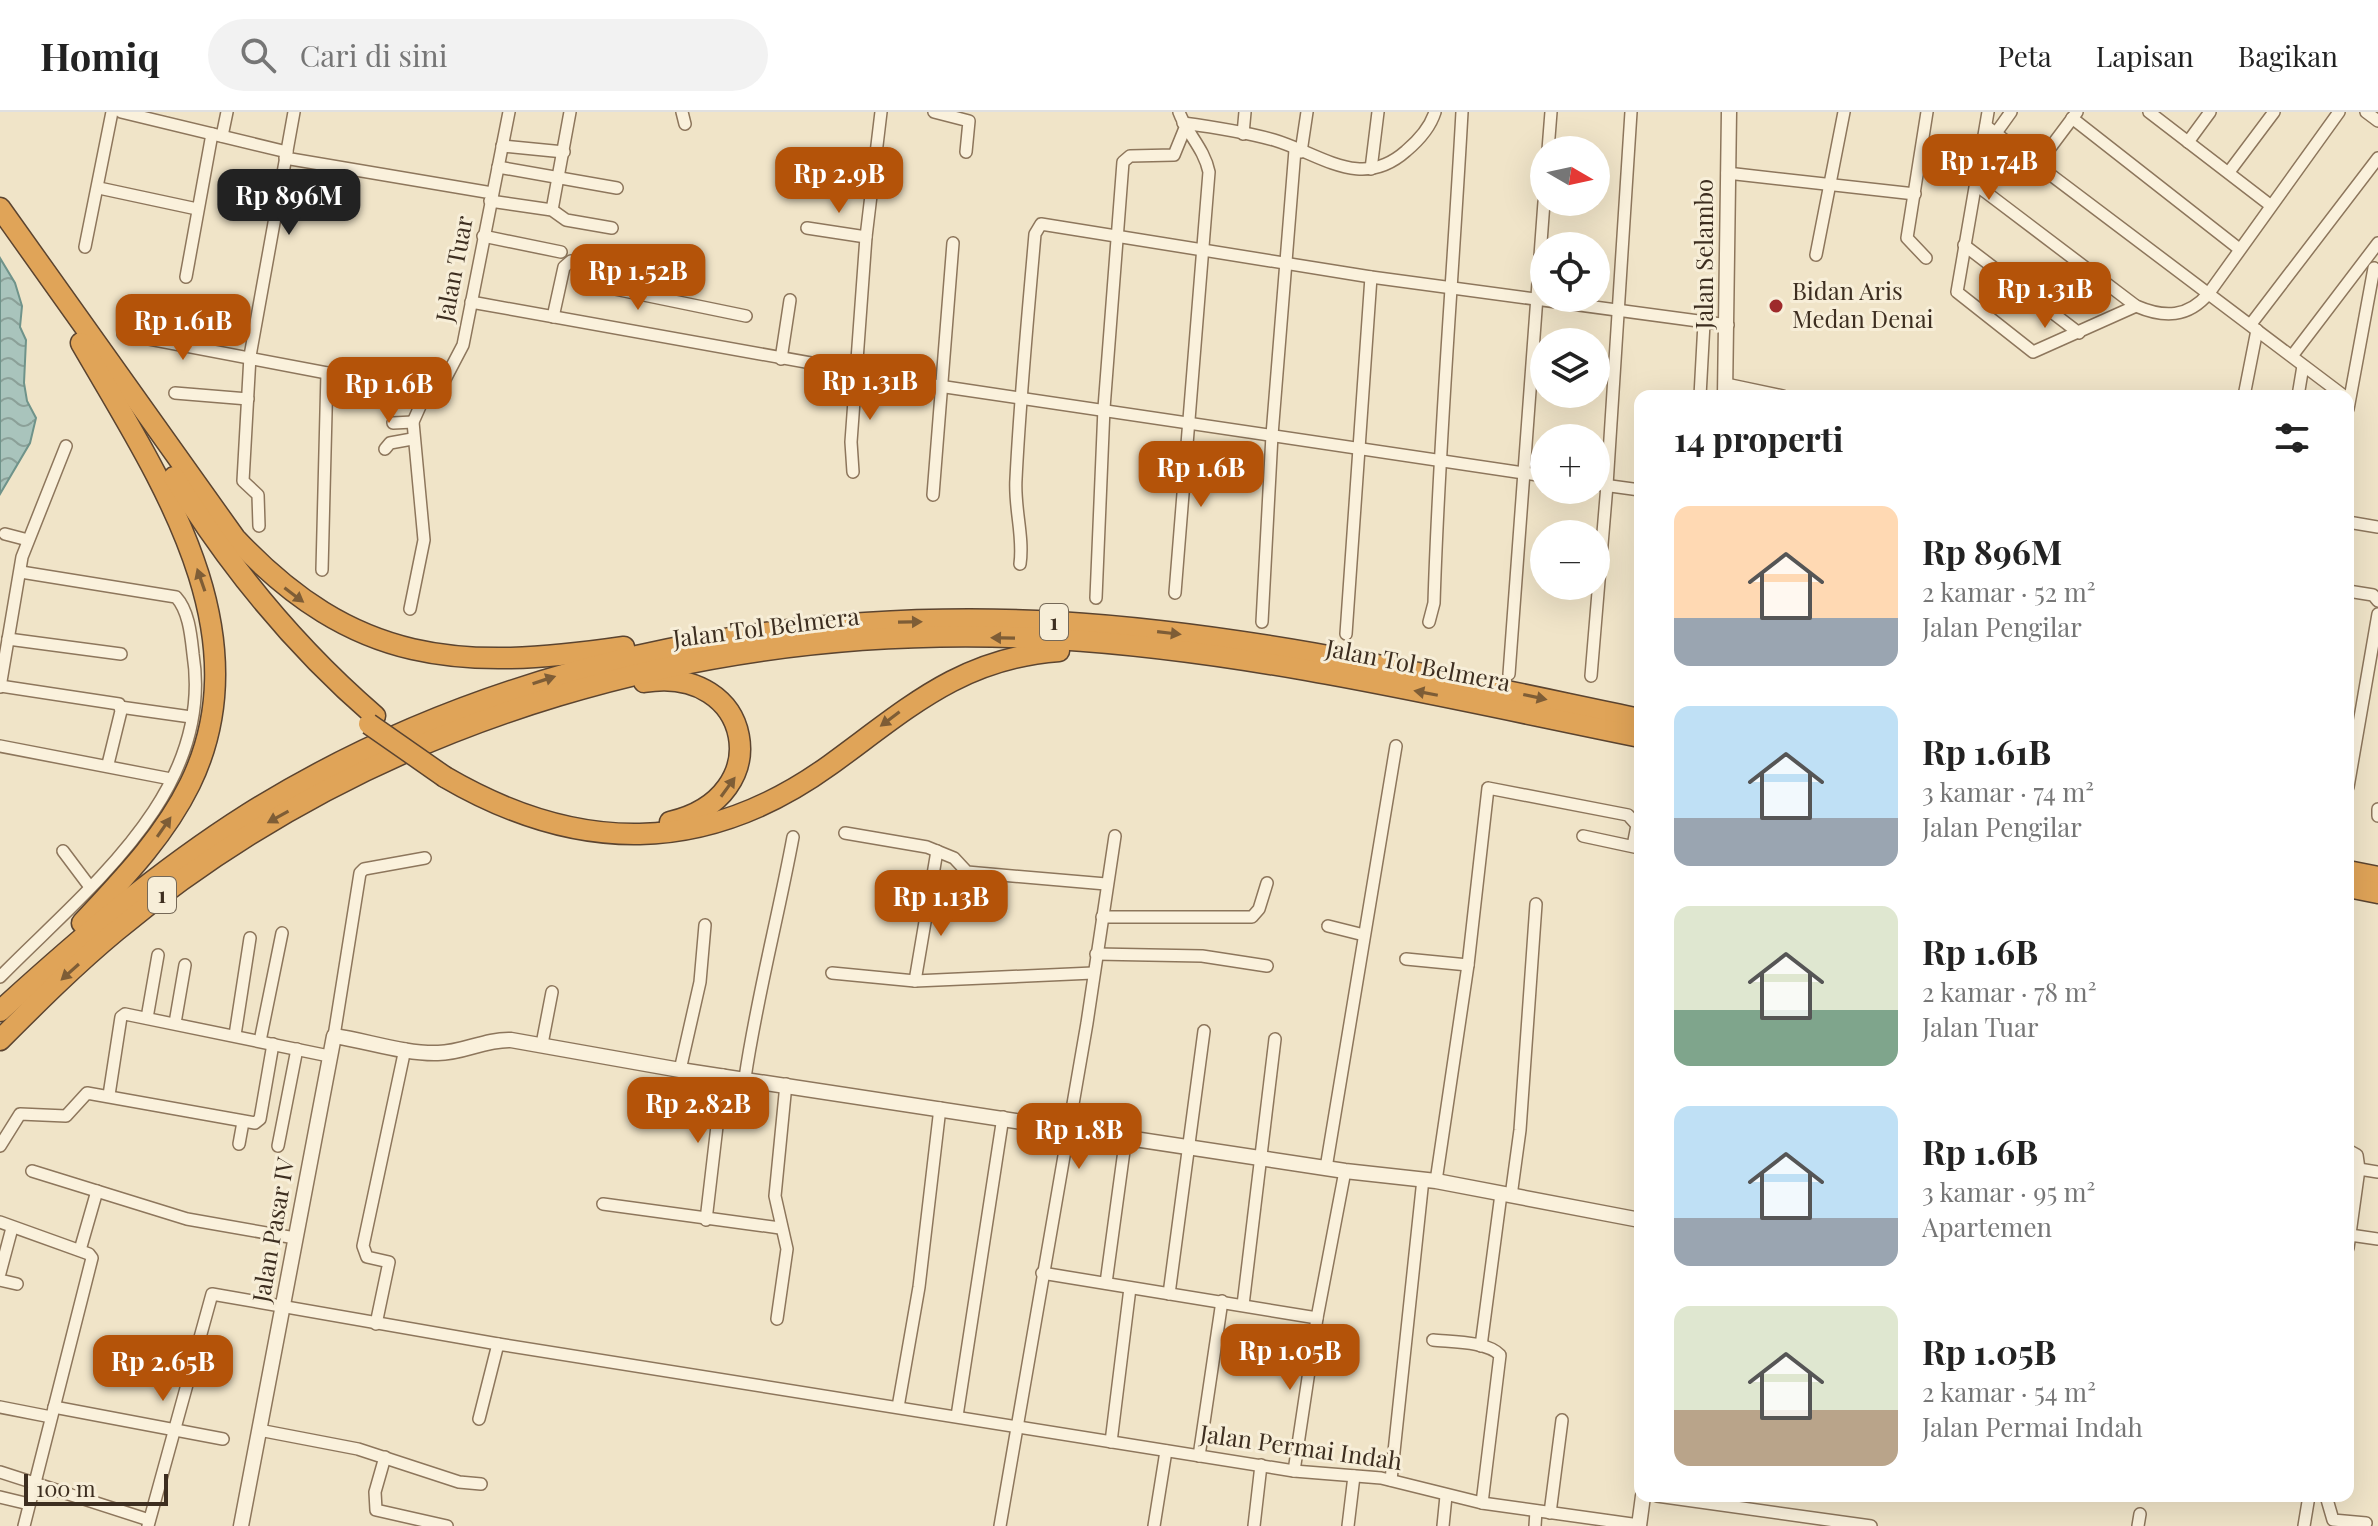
<!DOCTYPE html>
<html lang="id">
<meta charset="utf-8">
<style>
:root{--surface:#fff;--page:#f2f2f2;--text:#222;--muted:#767676;--line:#e0e0e0;--accent:#b45309}
body{margin:0;font-family:"Playfair Display",serif;background:var(--page);color:var(--text);height:100vh;display:flex;flex-direction:column;font-size:30px;white-space:nowrap}
*{box-sizing:border-box;margin:0}
p{font-size:26px;color:var(--muted)}
.icon{flex:none;width:44px;height:44px;fill:none;stroke:currentColor;stroke-width:2;stroke-linecap:round;stroke-linejoin:round}
.map{position:relative;flex:1;overflow:hidden}
.panel{position:absolute;left:1634px;top:278px;width:720px;height:1112px;display:flex;flex-direction:column;background:var(--surface);border-radius:16px;box-shadow:0 8px 32px #0002}
.panel>*{flex:none}
.needle{width:52px;rotate:99deg}
.tools{position:absolute;left:1530px;top:24px;display:grid;gap:16px}
.tools a{display:grid;place-items:center;width:80px;height:80px;border-radius:50%;background:var(--surface);box-shadow:0 8px 32px #0002;font-size:40px}
.scale{position:absolute;left:24px;bottom:20px;width:144px;box-sizing:border-box;padding-left:8px;border:4px solid #3d2e20;border-top:0;font-size:22px;line-height:28px;white-space:nowrap;color:#3d2e20;-webkit-text-stroke:6px #f7eed8;paint-order:stroke}
.price{position:absolute;translate:-50% -68px;padding:0 18px;border-radius:16px;background:var(--accent);color:#fff;font-size:26px;line-height:52px;filter:drop-shadow(0 2px 4px #0008)}
.price::after{content:'';position:absolute;left:50%;top:48px;width:24px;height:18px;margin-left:-12px;background:inherit;clip-path:polygon(0 0,100% 0,50% 100%)}
.price.on{background:#222;color:#fff}
ul{padding:0;list-style:none}
li{display:flex;align-items:center;gap:24px;height:200px;padding:0 40px}
li span{display:grid;place-items:center;flex:none;width:224px;height:160px;border-radius:16px;color:#555}
li>.icon{margin-inline-start:auto}
span .icon{width:96px;height:96px;fill:#fffc;stroke-width:1}
li b{font-size:34px}
h2{display:flex;justify-content:space-between;align-items:center;height:96px;padding:0 40px;font-size:34px}
header{display:flex;align-items:center;gap:48px;box-sizing:border-box;height:112px;padding:0 40px;background:var(--surface);border-bottom:2px solid var(--line)}
header strong{font-size:38px}
nav{display:flex;gap:44px;margin-inline-start:auto;font-size:28px}
.search{width:560px;height:72px;background:var(--page);display:flex;align-items:center;gap:20px;box-sizing:border-box;padding:0 28px;border-radius:44px;color:var(--muted);font-size:30px}
.map>svg:first-child{display:block}
</style>
<header>
<strong>Homiq</strong>
<div class="search"><svg class="icon" aria-label="search" viewBox="0 0 24 24"><circle cx="10" cy="10" r="6"/><path d="M15 15l6 6"/></svg>Cari di sini</div>
<nav><a>Peta</a><a>Lapisan</a><a>Bagikan</a></nav>
</header>
<div class="map">
<svg width="2378" height="1414" viewBox="0 0 2378 1414">
<defs>
<pattern id="water-waves" width="16" height="10" patternUnits="userSpaceOnUse" patternTransform="scale(2)"><rect width="16" height="10" fill="#a9c4bc"/><path d="M0 5q4-4 8 0t8 0" fill="none" stroke="#8ba098"/></pattern>
</defs>
<rect width="100%" height="100%" fill="#f0e4c8"/>
<polygon fill="url(#water-waves)" stroke="#6f938a" stroke-width="2" points="0,146 15,171 22,194 20,215 26,228 24,271 27,289 36,306 30,331 0,382"/>
<g fill="none" stroke-linecap="round" stroke-linejoin="round">
<defs>
<g id="minor">
<polyline points="121,0 287,40"/>
<polyline points="682,0 685,12"/>
<polyline points="934,0 969,9 966,40"/>
<polyline points="1988,0 1957,180 2033,240 2136,194"/>
<polyline points="2149,0 2270,93"/>
<polyline points="2366,0 2378,9"/>
<polyline points="2072,6 2238,136"/>
<path d="M1183,11C1213,15 1245,20 1274,28C1321,42 1361,79 1406,39C1419,28 1430,16 1435,0"/>
<polyline points="1986,14 2344,284"/>
<polyline points="1996,21 2011,0"/>
<polyline points="1243,22 1245,0"/>
<polyline points="222,24 227,0"/>
<polyline points="2188,30 2210,0"/>
<polyline points="502,34 564,40"/>
<polyline points="1548,38 1551,0"/>
<polyline points="1301,40 1307,0"/>
<polyline points="285,46 492,81"/>
<polyline points="2038,52 2077,0"/>
<polyline points="498,55 617,76"/>
<polyline points="1371,57 1378,0"/>
<polyline points="2229,60 2274,0"/>
<polyline points="1727,61 1915,82"/>
<path d="M1975,72L2136,194C2164,206 2188,206 2209,181L2339,0"/>
<polyline points="99,76 197,97"/>
<polyline points="490,89 552,98 566,108 612,116"/>
<polyline points="552,98 570,0"/>
<polyline points="807,116 866,125"/>
<polyline points="483,124 561,140"/>
<polyline points="1964,133 2079,221"/>
<polyline points="85,135 112,0"/>
<polyline points="1816,143 1844,0"/>
<polyline points="1926,146 1907,126 1927,0"/>
<polyline points="186,165 212,22"/>
<polyline points="471,190 939,274 1544,364"/>
<polyline points="553,205 564,155 571,149 579,150 610,176 746,204"/>
<polyline points="2251,212 2378,46"/>
<polyline points="123,222 327,261 441,275"/>
<polyline points="2292,244 2378,131"/>
<polyline points="781,247 790,188"/>
<polyline points="1726,272 1783,284"/>
<polyline points="175,281 248,287"/>
<polyline points="1700,284 1704,211"/>
<polyline points="2244,284 2257,218"/>
<polyline points="2298,284 2303,254"/>
<polyline points="2348,297 2374,156"/>
<polyline points="393,311 413,310"/>
<polyline points="385,337 390,331 412,327"/>
<polyline points="853,360 851,330 866,125 881,0"/>
<polyline points="1596,372 1640,378"/>
<polyline points="933,383 953,131"/>
<polyline points="2348,410 2378,415"/>
<polyline points="259,414 258,383 243,369 250,244 294,0"/>
<polyline points="5,422 28,428"/>
<path d="M1020,452C1024,424 1014,396 1016,367C1020,285 1028,203 1035,122L1041,112L1371,165L1728,213"/>
<polyline points="322,458 327,261"/>
<polyline points="2348,479 2373,483 2378,489"/>
<path d="M1175,481L1209,60C1204,36 1187,22 1179,0"/>
<polyline points="1096,486 1104,296 1123,50 1130,44 1174,43 1185,16"/>
<polyline points="410,497 424,428 413,310 421,292 441,275 463,233 509,0"/>
<polyline points="1262,510 1272,323 1295,38"/>
<path d="M1429,510L1434,491C1439,327 1453,164 1462,0"/>
<polyline points="1346,522 1371,165"/>
<polyline points="8,527 121,542"/>
<polyline points="1509,562 1544,90"/>
<polyline points="1591,564 1607,373 1631,0"/>
<polyline points="0,574 119,592 121,599 108,652"/>
<polyline points="0,575 22,445 66,334"/>
<polyline points="120,595 191,605"/>
<polyline points="0,634 171,667"/>
<polyline points="2348,675 2378,502"/>
<polyline points="2378,697 2378,704"/>
<polyline points="845,721 927,735 954,746 967,760 1106,772"/>
<polyline points="1583,724 1639,736"/>
<polyline points="63,739 90,775"/>
<polyline points="1102,805 1252,805 1259,797 1267,771"/>
<polyline points="1328,814 1364,823"/>
<polyline points="1096,842 1202,844 1267,854"/>
<polyline points="1406,847 1468,853"/>
<polyline points="832,861 915,869 1093,861"/>
<path d="M0,865C85,778 215,681 193,542C191,524 189,499 176,485L21,460"/>
<polyline points="915,869 937,739"/>
<polyline points="147,906 158,843"/>
<polyline points="175,911 185,853"/>
<polyline points="235,923 250,826"/>
<polyline points="334,924 360,761 364,757 425,746"/>
<polyline points="260,929 282,821"/>
<polyline points="542,932 552,880"/>
<polyline points="680,958 700,870 705,813"/>
<path d="M745,966C757,884 778,806 793,725"/>
<polyline points="109,983 121,905 125,902 329,944"/>
<polyline points="239,1032 243,1010"/>
<polyline points="0,1034 20,1002 66,1004 87,981 255,1011 260,1007 273,932"/>
<polyline points="278,1034 297,937"/>
<polyline points="2348,1038 2357,1043 2359,1057 2348,1136"/>
<polyline points="1326,1056 1396,634"/>
<polyline points="2359,1057 2378,1060"/>
<polyline points="32,1059 187,1107 295,1126"/>
<polyline points="1436,1069 1468,853 1488,676 1628,703 1637,713 1633,734"/>
<polyline points="1511,1084 1520,1018 1536,792"/>
<polyline points="603,1092 780,1116"/>
<polyline points="706,1108 723,963"/>
<polyline points="0,1110 89,1142 92,1146 24,1414"/>
<polyline points="2350,1123 2378,1127"/>
<polyline points="80,1138 97,1079"/>
<polyline points="0,1161 12,1116"/>
<polyline points="1042,1161 1317,1206"/>
<polyline points="0,1168 17,1172"/>
<polyline points="1106,1171 1126,1024"/>
<polyline points="1169,1182 1204,919"/>
<polyline points="1243,1193 1275,927"/>
<polyline points="777,1207 787,1137 775,1084 786,972"/>
<polyline points="376,1212 389,1150 367,1145 363,1134 405,937"/>
<path d="M1433,1228C1451,1230 1487,1229 1500,1243L1482,1391"/>
<polyline points="1481,1234 1501,1082"/>
<polyline points="0,1295 51,1305"/>
<polyline points="54,1295 223,1327"/>
<polyline points="898,1295 919,1175 940,996"/>
<polyline points="957,1304 1003,1005"/>
<polyline points="479,1307 498,1232 1294,1359 1381,1366 1482,1391 1639,1413"/>
<polyline points="259,1318 358,1337 459,1370 481,1372"/>
<polyline points="1111,1330 1130,1176"/>
<polyline points="1199,1344 1222,1189"/>
<polyline points="385,1345 375,1380 376,1398 447,1414"/>
<polyline points="1294,1359 1317,1206 1345,1059"/>
<polyline points="0,1360 149,1408"/>
<polyline points="1391,1368 1423,1067"/>
<polyline points="1657,1384 1871,1414"/>
<polyline points="2326,1384 2333,1408 2366,1411"/>
<polyline points="0,1385 29,1392"/>
<polyline points="1550,1401 1562,1308"/>
<polyline points="148,1414 212,1182 498,1232"/>
<polyline points="1000,1414 1087,911 1115,724"/>
<polyline points="1154,1414 1166,1339"/>
<polyline points="1254,1414 1261,1353"/>
<polyline points="1348,1414 1354,1364"/>
<polyline points="1443,1414 1446,1384"/>
<polyline points="1535,1414 1536,1399"/>
<polyline points="2138,1414 2140,1402"/>
<polyline points="2304,1414 2309,1384"/>
</g>
<g id="tertiary">
<polyline points="1725,284 1729,0"/>
<path d="M241,1414L334,924C368,929 404,942 438,941C463,941 485,927 511,928L680,958L1345,1059L1436,1069L1640,1108"/>
<polyline points="1639,1414 1643,1384"/>
</g>
<g id="motorway">
<path d="M0,96L235,426C354,553 460,559 624,535"/>
<path d="M81,231C156,361 265,518 190,672C164,725 122,768 82,811"/>
<path d="M174,365C230,456 295,535 375,604"/>
<path d="M644,570C753,552 779,685 670,710"/>
<path d="M445,665C577,742 704,744 830,653C906,598 960,546 1059,539"/>
<polyline points="2348,759 2378,765"/>
<polyline points="2348,775 2378,781"/>
<path d="M0,899C79,827 158,759 248,702C490,551 776,495 1058,510C1255,522 1448,567 1640,607"/>
<path d="M0,928C38,890 75,853 116,819C379,601 718,507 1056,527C1253,539 1447,586 1640,625"/>
</g>
</defs>
<use href="#minor" stroke="#8d765c" stroke-width="14"/>
<use href="#tertiary" stroke="#8d765c" stroke-width="17"/>
<use href="#motorway" stroke="#5b4430" stroke-width="23"/>
<use href="#minor" stroke="#faf1dc" stroke-width="11"/>
<use href="#tertiary" stroke="#faf1dc" stroke-width="14"/>
<use href="#motorway" stroke="#e0a458" stroke-width="20"/>
<defs>
<polyline id="motorway-bridge" points="369,612 445,665"/>
</defs>
<use href="#motorway-bridge" stroke="#5b4430" stroke-width="23" stroke-linecap="butt"/>
<use href="#motorway-bridge" stroke="#e0a458" stroke-width="20"/>
</g>
<defs><path id="oneway-solid" d="M-6-.8H1V-3.2L6.5 0L1 3.2V.8H-6Z" transform="scale(2)"/></defs>
<g fill="#7e5d36">
<use href="#oneway-solid" transform="translate(201 468) rotate(-109)"/>
<use href="#oneway-solid" transform="translate(294 483) rotate(37)"/>
<use href="#oneway-solid" transform="translate(910 510) rotate(-1)"/>
<use href="#oneway-solid" transform="translate(1169 521) rotate(7)"/>
<use href="#oneway-solid" transform="translate(1003 526) rotate(-179)"/>
<use href="#oneway-solid" transform="translate(544 568) rotate(-18)"/>
<use href="#oneway-solid" transform="translate(1426 581) rotate(-169)"/>
<use href="#oneway-solid" transform="translate(1535 585) rotate(12)"/>
<use href="#oneway-solid" transform="translate(890 607) rotate(143)"/>
<use href="#oneway-solid" transform="translate(728 675) rotate(-54)"/>
<use href="#oneway-solid" transform="translate(278 705) rotate(151)"/>
<use href="#oneway-solid" transform="translate(164 715) rotate(-55)"/>
<use href="#oneway-solid" transform="translate(70 860) rotate(138)"/>
</g>
<circle fill="#9e2a2b" stroke="#f7eed8" stroke-width="3" cx="1776" cy="194" r="8"/>
<g text-anchor="middle" stroke-width="6" stroke-linejoin="round" paint-order="stroke">
<g fill="#f7eed8" stroke="#756857" stroke-width="2">
<rect x="1040" y="492" width="28" height="36" rx="6"/>
<rect x="148" y="765" width="28" height="36" rx="6"/>
</g>
<g font-size="22" font-weight="bold" fill="#3d2e20">
<text x="1054" y="518">1</text>
<text x="162" y="791">1</text>
</g>
<g font-size="24" fill="#3d2e20" stroke="#f7eed8">
<text transform="translate(1705 142) rotate(-90)" y="8">Jalan Selambo</text>
<text transform="translate(455 157) rotate(-79)" y="8">Jalan Tuar</text>
<text transform="translate(766 516) rotate(-7)" y="8">Jalan Tol Belmera</text>
<text transform="translate(1418 554) rotate(11)" y="8">Jalan Tol Belmera</text>
<text transform="translate(274 1118) rotate(-80)" y="8">Jalan Pasar IV</text>
<text transform="translate(1301 1336) rotate(8)" y="8">Jalan Permai Indah</text>
</g>
<g font-size="24" fill="#3d2e20" stroke="#f7eed8" text-anchor="start">
<text x="1792" y="188">Bidan Aris<tspan x="1792" dy="28">Medan Denai</tspan></text>
</g>
</g>
</svg>
<div class="tools">
<a><svg class="needle" viewBox="-14 -14 28 28"><path d="M0-13l5 13h-10z" fill="#e53935"/><path d="M0 13l5-13h-10z" fill="#767676"/></svg></a>
<a><svg class="icon" aria-label="locate" viewBox="0 0 24 24"><circle cx="12" cy="12" r="6"/><path d="M12 2v4M12 18v4M2 12h4M18 12h4"/></svg></a>
<a><svg class="icon" aria-label="layers" viewBox="0 0 24 24"><path d="M12 4l9 5-9 5-9-5zM3 14l9 5 9-5"/></svg></a>
<a>+</a>
<a>−</a>
</div>
<div class="scale">100 m</div>
<b class="price" style="left:1989px;top:90px">Rp 1.74B</b>
<b class="price" style="left:839px;top:103px">Rp 2.9B</b>
<b class="price on" style="left:289px;top:125px">Rp 896M</b>
<b class="price" style="left:638px;top:200px">Rp 1.52B</b>
<b class="price" style="left:2045px;top:218px">Rp 1.31B</b>
<b class="price" style="left:183px;top:250px">Rp 1.61B</b>
<b class="price" style="left:870px;top:310px">Rp 1.31B</b>
<b class="price" style="left:389px;top:313px">Rp 1.6B</b>
<b class="price" style="left:1201px;top:397px">Rp 1.6B</b>
<b class="price" style="left:941px;top:826px">Rp 1.13B</b>
<b class="price" style="left:698px;top:1033px">Rp 2.82B</b>
<b class="price" style="left:1079px;top:1059px">Rp 1.8B</b>
<b class="price" style="left:1290px;top:1280px">Rp 1.05B</b>
<b class="price" style="left:163px;top:1291px">Rp 2.65B</b>
<section class="panel">
<h2>14 properti<svg class="icon" aria-label="filters" viewBox="0 0 24 24"><path d="M4 7h16M4 17h16"/><circle cx="9" cy="7" r="2"/><circle cx="15" cy="17" r="2"/></svg></h2>
<ul>
<li><span style="background:linear-gradient(#ffd9b3 70%,#9aa5b1 0)"><svg class="icon" aria-label="home" viewBox="0 0 24 24"><path d="M3 11l9-7 9 7M6 9v11h12V9"/></svg></span><div><b>Rp 896M</b><p>2 kamar · 52 m²</p><p>Jalan Pengilar</p></div></li>
<li><span style="background:linear-gradient(#bfe0f5 70%,#9aa5b1 0)"><svg class="icon" aria-label="home" viewBox="0 0 24 24"><path d="M3 11l9-7 9 7M6 9v11h12V9"/></svg></span><div><b>Rp 1.61B</b><p>3 kamar · 74 m²</p><p>Jalan Pengilar</p></div></li>
<li><span style="background:linear-gradient(#dfe7d0 65%,#7fa58c 0)"><svg class="icon" aria-label="home" viewBox="0 0 24 24"><path d="M3 11l9-7 9 7M6 9v11h12V9"/></svg></span><div><b>Rp 1.6B</b><p>2 kamar · 78 m²</p><p>Jalan Tuar</p></div></li>
<li><span style="background:linear-gradient(#bfe0f5 70%,#9aa5b1 0)"><svg class="icon" aria-label="home" viewBox="0 0 24 24"><path d="M3 11l9-7 9 7M6 9v11h12V9"/></svg></span><div><b>Rp 1.6B</b><p>3 kamar · 95 m²</p><p>Apartemen</p></div></li>
<li><span style="background:linear-gradient(#dfe7d0 65%,#b9a48a 0)"><svg class="icon" aria-label="home" viewBox="0 0 24 24"><path d="M3 11l9-7 9 7M6 9v11h12V9"/></svg></span><div><b>Rp 1.05B</b><p>2 kamar · 54 m²</p><p>Jalan Permai Indah</p></div></li>
</ul>
</section>
</div>
